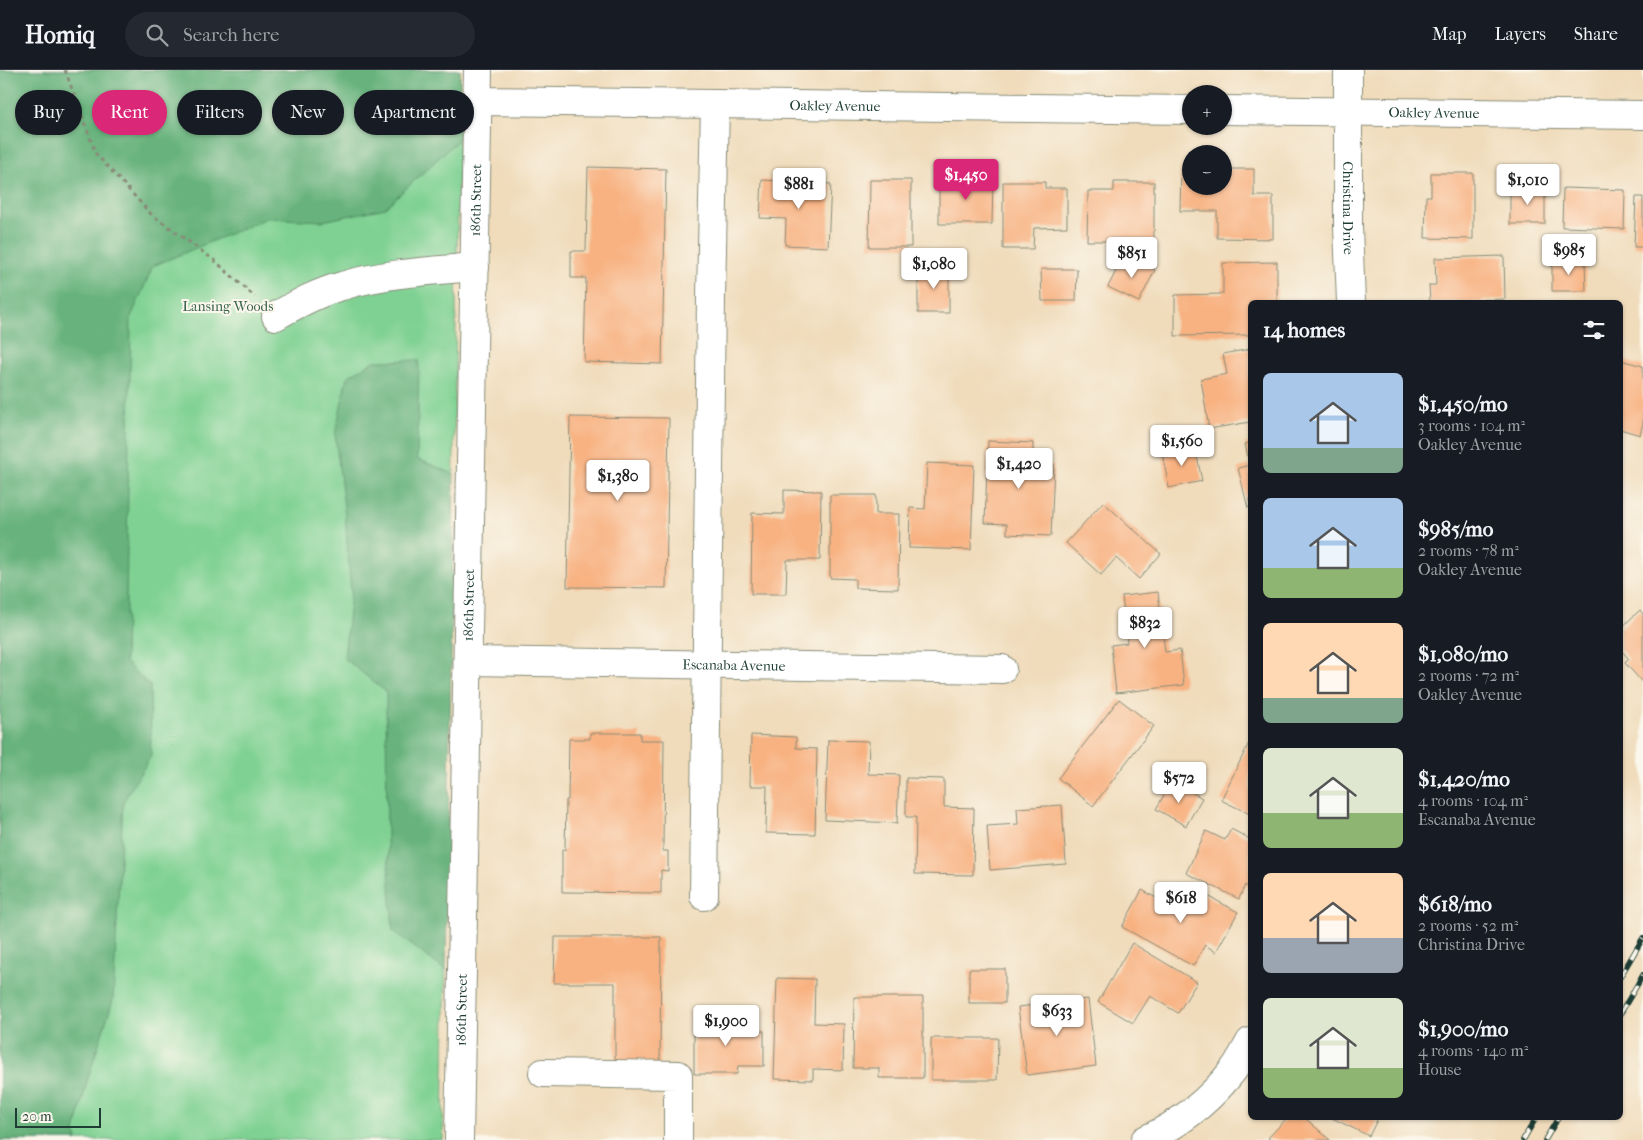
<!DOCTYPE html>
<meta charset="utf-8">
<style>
:root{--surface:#171b24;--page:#242831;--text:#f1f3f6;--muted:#9ea1a6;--line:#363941;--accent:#db2777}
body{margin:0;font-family:"IM FELL French Canon",serif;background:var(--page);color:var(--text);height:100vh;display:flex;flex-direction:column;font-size:19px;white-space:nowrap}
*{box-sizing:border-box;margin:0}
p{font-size:16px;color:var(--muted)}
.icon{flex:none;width:28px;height:28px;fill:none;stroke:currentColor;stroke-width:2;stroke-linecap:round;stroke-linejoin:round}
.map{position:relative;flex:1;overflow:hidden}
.side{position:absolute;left:1248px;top:230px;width:375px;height:820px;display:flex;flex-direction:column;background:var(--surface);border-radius:8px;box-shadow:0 1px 4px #0004}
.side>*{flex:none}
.hud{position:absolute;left:15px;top:20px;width:475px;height:45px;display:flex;gap:10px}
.tools{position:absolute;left:1182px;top:15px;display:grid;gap:10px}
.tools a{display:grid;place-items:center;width:50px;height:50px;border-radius:50%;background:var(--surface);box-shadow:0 1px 4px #0004;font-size:25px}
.scale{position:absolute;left:15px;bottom:12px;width:86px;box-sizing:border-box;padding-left:5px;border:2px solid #1f3d34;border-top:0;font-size:14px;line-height:18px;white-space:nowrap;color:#1f3d34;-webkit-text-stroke:4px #fbf7ec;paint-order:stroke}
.price{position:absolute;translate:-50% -42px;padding:0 11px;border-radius:5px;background:#fff;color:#222;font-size:16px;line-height:32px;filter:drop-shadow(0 1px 2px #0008)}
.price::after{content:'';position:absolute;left:50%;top:30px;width:15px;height:11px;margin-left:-8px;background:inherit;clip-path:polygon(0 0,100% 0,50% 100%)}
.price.on{background:var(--accent);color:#fff}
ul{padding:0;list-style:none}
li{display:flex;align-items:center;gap:15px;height:125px;padding:0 15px}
li span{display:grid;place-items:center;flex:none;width:140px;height:100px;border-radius:8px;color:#555}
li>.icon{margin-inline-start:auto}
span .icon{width:60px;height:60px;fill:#fffc;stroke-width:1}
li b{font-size:21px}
h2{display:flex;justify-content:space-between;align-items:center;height:60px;padding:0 15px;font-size:21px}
.chip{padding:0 18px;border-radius:22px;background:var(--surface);box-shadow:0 1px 4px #0004;font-size:18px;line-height:45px}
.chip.on{background:var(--accent);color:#fff}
header{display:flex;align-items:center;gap:30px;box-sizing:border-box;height:70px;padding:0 25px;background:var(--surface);border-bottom:1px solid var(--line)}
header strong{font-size:24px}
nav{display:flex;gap:28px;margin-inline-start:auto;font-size:18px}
.search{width:350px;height:45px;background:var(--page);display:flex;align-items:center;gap:12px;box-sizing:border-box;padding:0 18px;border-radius:28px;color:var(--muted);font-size:19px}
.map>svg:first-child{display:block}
</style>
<header>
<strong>Homiq</strong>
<div class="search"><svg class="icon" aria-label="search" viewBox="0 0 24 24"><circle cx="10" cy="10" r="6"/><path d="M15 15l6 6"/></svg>Search here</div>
<nav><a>Map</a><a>Layers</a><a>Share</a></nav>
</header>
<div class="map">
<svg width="1643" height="1070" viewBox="0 0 1643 1070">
<rect width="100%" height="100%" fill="#fbf7ec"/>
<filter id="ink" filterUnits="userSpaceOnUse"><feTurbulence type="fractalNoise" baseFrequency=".02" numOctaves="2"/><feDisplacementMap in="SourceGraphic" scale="10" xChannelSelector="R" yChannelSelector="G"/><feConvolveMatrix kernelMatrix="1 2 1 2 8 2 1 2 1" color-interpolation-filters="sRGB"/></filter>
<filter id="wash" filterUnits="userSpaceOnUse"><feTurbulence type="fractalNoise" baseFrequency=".0096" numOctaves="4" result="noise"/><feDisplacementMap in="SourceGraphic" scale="20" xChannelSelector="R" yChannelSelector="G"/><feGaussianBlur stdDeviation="1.12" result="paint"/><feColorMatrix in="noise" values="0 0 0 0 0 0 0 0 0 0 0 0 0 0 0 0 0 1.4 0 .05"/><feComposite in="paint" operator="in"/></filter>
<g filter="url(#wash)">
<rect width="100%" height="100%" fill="#f0dcbb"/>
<polygon fill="#7fd193" stroke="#4f8764" points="0,0 460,0 443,1070 0,1070"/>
<g fill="#67b37d" stroke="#437858">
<polygon points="0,0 460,0 459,69 385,138 323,151 267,148 153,196 131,247 125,592 150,616 151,686 123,732 113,930 87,1011 75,1062 77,1070 0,1070"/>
<polygon points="419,290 417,389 454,404 446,901 393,861 387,770 386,622 344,588 351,523 345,445 335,365 347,307 374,291"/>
</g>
<g id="blocks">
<g fill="#f8b282">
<polygon points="588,97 666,99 662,294 584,292 586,208 571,208 571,181 586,181"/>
<polygon points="1181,99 1191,99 1191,116 1224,116 1224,99 1254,99 1254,126 1273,126 1273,169 1217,168 1217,141 1180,141"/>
<polygon points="1431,103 1473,103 1473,169 1425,168 1426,126 1431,126"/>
<polygon points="939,108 993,108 992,154 939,154"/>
<polygon points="762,110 831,114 828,177 785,175 786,149 760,148"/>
<polygon points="870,110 911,110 911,177 869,177"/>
<polygon points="1003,112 1045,112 1045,118 1067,118 1067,157 1034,158 1033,179 1003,179"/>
<polygon points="1114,112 1154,112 1154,171 1087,171 1088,121 1114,121"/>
<polygon points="1563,118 1625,120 1624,159 1562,157"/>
<rect x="1510" y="119" width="35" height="35"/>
<polygon points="1636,127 1643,127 1643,177 1634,177"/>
<polygon points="1124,185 1155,200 1139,232 1108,217"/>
<polygon points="1504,186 1505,229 1482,230 1482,232 1430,232 1429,215 1436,215 1435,188"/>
<polygon points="1552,190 1585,190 1586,221 1552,221"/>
<polygon points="1277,192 1277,232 1250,232 1250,265 1175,266 1175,225 1223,224 1223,193"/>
<polygon points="949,196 949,243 918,243 918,197"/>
<polygon points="1041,199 1077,199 1076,231 1042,231"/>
<polygon points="1250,279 1250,352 1209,359 1201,309 1227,304 1223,284"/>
<polygon points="1620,290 1643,296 1643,353 1640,365 1620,359"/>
<polygon points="570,347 669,348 666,518 567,517"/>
<polygon points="988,371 1033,373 1033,394 1054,395 1051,466 1007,464 1007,454 985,453"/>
<polygon points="1250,373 1250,390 1249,391 1245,374"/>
<polygon points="1195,376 1202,411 1169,418 1162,382"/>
<polygon points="927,393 974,395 971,480 909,478 910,438 925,439"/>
<polygon points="1250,395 1250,437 1248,438 1238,398"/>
<polygon points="784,420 821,421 820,490 787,490 786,524 751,524 752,443 784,444"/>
<polygon points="830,425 876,425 876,444 899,444 898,519 855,518 855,509 830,508"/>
<polygon points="1103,432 1161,484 1139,509 1116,488 1101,505 1066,473"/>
<polygon points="1158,522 1165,582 1180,580 1184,615 1116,623 1111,575 1127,573 1122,526"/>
<polygon points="1640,540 1643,544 1643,613 1625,593 1629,589 1620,579 1620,559"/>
<polygon points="1119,629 1154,656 1093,736 1058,708"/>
<polygon points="590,663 640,663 640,670 664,670 663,781 668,781 668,801 661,800 661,823 562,822 562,780 565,780 566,730 568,730 569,669 590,669"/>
<polygon points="751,665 796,667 796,678 817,679 815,764 766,763 767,716 750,716"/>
<polygon points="828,670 869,671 868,704 899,705 897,753 825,750"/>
<polygon points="1250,671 1250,744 1221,730"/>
<polygon points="906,708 944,709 944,737 974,738 973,805 915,804 916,747 906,747"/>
<polygon points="1172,711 1202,728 1186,756 1156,739"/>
<polygon points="1062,735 1066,794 990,800 987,756 1018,754 1017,738"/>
<polygon points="1231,759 1250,769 1250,818 1245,815 1239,829 1186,803 1206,761 1225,770"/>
<polygon points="1189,816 1238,842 1216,882 1205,875 1193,896 1122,857 1142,820 1176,839"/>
<polygon points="555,867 661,867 660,996 615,996 615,913 554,913"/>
<polygon points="1132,873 1197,912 1178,943 1150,926 1133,953 1098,932"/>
<rect x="969" y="899" width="36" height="34"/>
<polygon points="777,908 815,909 814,953 844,954 843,1000 813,999 813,1010 774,1009"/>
<polygon points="854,927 923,927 923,1008 879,1008 879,998 853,998"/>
<polygon points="1088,929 1096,996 1027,1005 1018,937"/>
<polygon points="694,949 737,949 738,961 764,961 764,996 738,996 737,1004 694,1004"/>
<polygon points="931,968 998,968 997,1010 931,1010"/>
<polygon points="1287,1048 1305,1048 1330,1070 1271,1070 1268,1068"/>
<polygon points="1332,1048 1378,1048 1369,1066"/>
</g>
</g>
</g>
<g filter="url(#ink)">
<use href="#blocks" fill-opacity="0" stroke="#888c78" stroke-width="1"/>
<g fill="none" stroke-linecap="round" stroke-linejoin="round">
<defs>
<g id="minor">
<path id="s1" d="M1348,0V157L1351,232"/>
<path id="s2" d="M477,31L1191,40"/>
<path id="s3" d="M1224,40L1643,45"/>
<path d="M276,246C297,234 319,222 342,216C385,203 431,201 475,197"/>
<path id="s4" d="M468,591L1002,599"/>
<polyline points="704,826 711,227 715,34"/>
<polyline points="543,1003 678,1005 678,1070"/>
<path id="s5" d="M459,1070L478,0"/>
<path d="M1145,1070C1180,1054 1211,1029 1234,999C1240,991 1245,981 1250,972"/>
</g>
</defs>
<use href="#minor" stroke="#888c78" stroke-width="30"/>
<polyline stroke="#888c78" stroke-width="3" stroke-dasharray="4 4" stroke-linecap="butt" points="65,0 96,84 151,144 214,190 255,227"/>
<use href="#minor" stroke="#fff" stroke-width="28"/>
<defs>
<g id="rail">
<polyline points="1620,907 1643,868"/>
<polyline points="1620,944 1643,905"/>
<polyline points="1523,1070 1536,1048"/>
<polyline points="1545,1070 1558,1048"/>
</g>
</defs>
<use href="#rail" stroke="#1f3d34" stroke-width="5.5"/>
<use href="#rail" stroke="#fbf7ec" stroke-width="4" stroke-dasharray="11" stroke-linecap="butt"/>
</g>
</g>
<g text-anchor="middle" stroke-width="4" stroke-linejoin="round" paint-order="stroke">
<g font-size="14" fill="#1f3d34" stroke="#fbf7ec">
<text dy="5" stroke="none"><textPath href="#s2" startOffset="358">Oakley Avenue</textPath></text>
<text dy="5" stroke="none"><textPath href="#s3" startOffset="210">Oakley Avenue</textPath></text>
<text dy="5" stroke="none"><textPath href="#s5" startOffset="940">186th Street</textPath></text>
<text dy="5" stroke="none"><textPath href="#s1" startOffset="138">Christina Drive</textPath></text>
<text dy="5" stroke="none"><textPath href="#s5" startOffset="535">186th Street</textPath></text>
<text dy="5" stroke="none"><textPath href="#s4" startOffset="266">Escanaba Avenue</textPath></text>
<text dy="5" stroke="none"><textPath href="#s5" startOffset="130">186th Street</textPath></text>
</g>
<g font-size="14" fill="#37624c" stroke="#fbf7ec">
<text x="228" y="241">Lansing Woods</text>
</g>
</g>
</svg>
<div class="tools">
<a>+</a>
<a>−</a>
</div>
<div class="scale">20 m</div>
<b class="price on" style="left:966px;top:131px">$1,450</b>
<b class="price" style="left:1528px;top:136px">$1,010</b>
<b class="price" style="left:799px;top:140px">$881</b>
<b class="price" style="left:1569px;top:206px">$985</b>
<b class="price" style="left:1132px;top:209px">$851</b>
<b class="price" style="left:934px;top:220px">$1,080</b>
<b class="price" style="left:1182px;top:397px">$1,560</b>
<b class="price" style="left:1019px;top:420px">$1,420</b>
<b class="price" style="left:618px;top:432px">$1,380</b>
<b class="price" style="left:1145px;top:579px">$832</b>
<b class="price" style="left:1179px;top:734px">$572</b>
<b class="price" style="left:1181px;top:854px">$618</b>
<b class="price" style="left:1057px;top:967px">$633</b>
<b class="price" style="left:726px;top:977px">$1,900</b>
<div class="hud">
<a class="chip">Buy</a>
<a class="chip on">Rent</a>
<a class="chip">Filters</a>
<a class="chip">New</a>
<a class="chip">Apartment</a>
</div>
<section class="side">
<h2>14 homes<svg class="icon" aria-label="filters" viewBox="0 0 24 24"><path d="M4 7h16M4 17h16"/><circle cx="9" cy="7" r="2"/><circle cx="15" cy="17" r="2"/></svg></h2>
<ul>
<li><span style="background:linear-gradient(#a9c7e8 75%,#7fa58c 0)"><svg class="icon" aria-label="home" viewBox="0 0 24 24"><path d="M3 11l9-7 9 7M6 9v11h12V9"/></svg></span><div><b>$1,450/mo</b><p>3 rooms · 104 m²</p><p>Oakley Avenue</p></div></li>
<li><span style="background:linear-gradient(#a9c7e8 70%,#8fb573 0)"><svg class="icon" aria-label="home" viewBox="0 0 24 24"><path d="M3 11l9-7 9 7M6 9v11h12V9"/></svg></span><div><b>$985/mo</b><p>2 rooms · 78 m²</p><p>Oakley Avenue</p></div></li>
<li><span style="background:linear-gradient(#ffd9b3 75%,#7fa58c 0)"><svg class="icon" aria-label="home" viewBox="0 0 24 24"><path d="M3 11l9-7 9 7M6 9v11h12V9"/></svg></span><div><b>$1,080/mo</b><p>2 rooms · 72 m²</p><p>Oakley Avenue</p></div></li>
<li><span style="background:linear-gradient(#dfe7d0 65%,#8fb573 0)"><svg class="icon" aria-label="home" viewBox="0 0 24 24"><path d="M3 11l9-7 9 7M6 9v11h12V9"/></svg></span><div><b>$1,420/mo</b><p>4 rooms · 104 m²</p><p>Escanaba Avenue</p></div></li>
<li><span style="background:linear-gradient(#ffd9b3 65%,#9aa5b1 0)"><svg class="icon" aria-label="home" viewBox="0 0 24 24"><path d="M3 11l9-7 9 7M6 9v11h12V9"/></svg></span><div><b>$618/mo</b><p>2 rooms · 52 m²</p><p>Christina Drive</p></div></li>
<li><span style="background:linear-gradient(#dfe7d0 70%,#8fb573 0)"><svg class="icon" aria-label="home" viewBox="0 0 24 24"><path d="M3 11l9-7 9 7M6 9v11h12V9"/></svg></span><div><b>$1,900/mo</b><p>4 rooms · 140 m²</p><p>House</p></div></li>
</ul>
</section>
</div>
